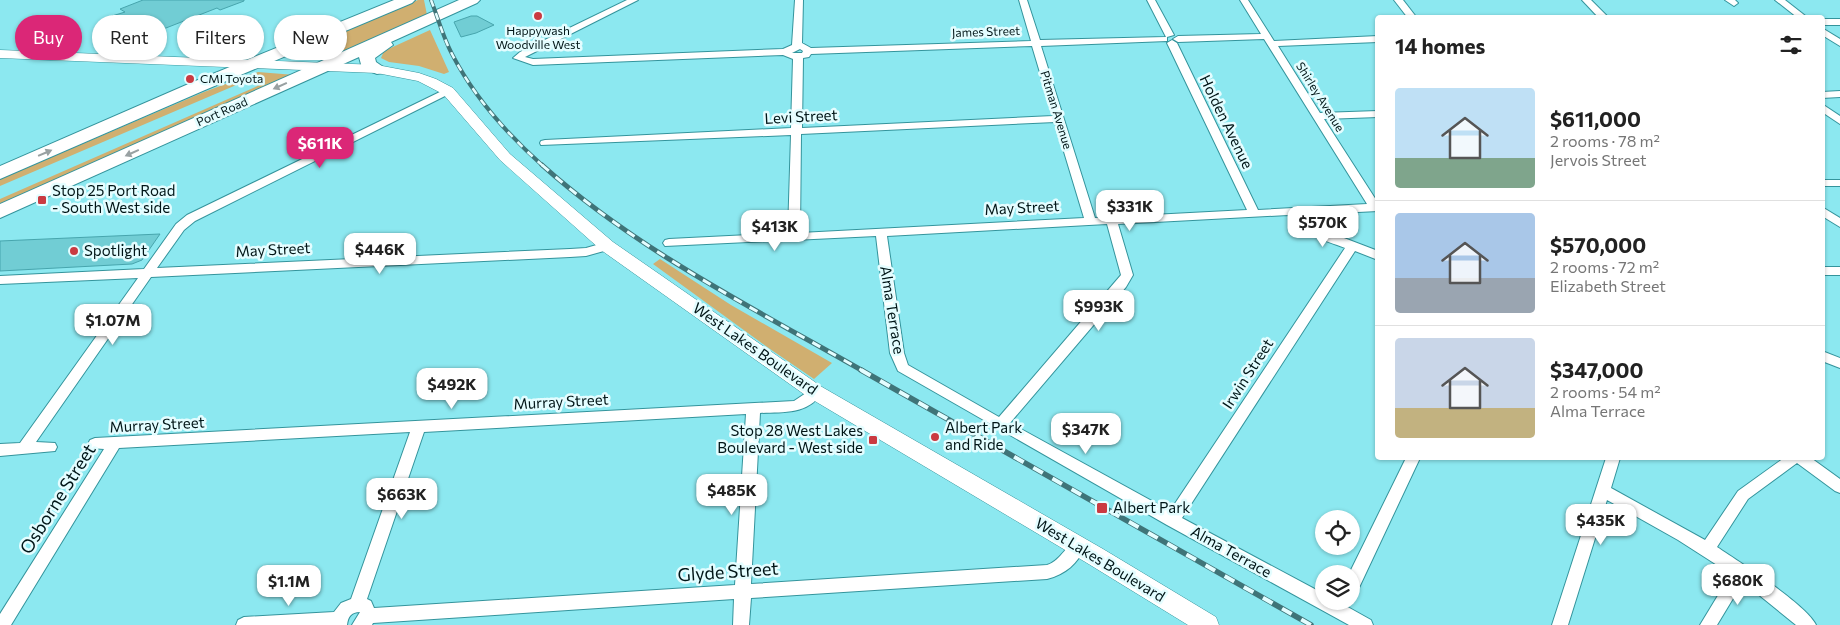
<!DOCTYPE html>
<meta charset="utf-8">
<style>
:root{--surface:#fff;--page:#f2f2f2;--text:#222;--muted:#767676;--line:#e0e0e0;--accent:#db2777}
body{margin:0;font-family:Commissioner,sans-serif;background:var(--page);color:var(--text);height:100vh;display:flex;flex-direction:column;font-size:19px;white-space:nowrap}
*{box-sizing:border-box;margin:0}
p{font-size:16px;color:var(--muted)}
.icon{flex:none;width:28px;height:28px;fill:none;stroke:currentColor;stroke-width:2;stroke-linecap:round;stroke-linejoin:round}
.map{position:relative;flex:1;overflow:hidden}
.side{position:absolute;left:1375px;top:15px;width:450px;height:445px;display:flex;flex-direction:column;background:var(--surface);border-radius:5px;box-shadow:0 1px 4px #0004}
.side>*{flex:none}
.hud{position:absolute;left:15px;top:15px;width:475px;height:45px;display:flex;gap:10px}
.buttons{position:absolute;left:1315px;top:510px;display:grid;gap:10px}
.buttons a{display:grid;place-items:center;width:45px;height:45px;border-radius:50%;background:var(--surface);box-shadow:0 1px 4px #0004;font-size:25px}
.price{position:absolute;translate:-50% -42px;padding:0 11px;border-radius:10px;background:#fff;color:#222;font-size:16px;line-height:32px;filter:drop-shadow(0 1px 2px #0008)}
.price::after{content:'';position:absolute;left:50%;top:30px;width:15px;height:11px;margin-left:-8px;background:inherit;clip-path:polygon(0 0,100% 0,50% 100%)}
.price.current{background:var(--accent);color:#fff}
ul{padding:0;list-style:none}
li{display:flex;align-items:center;gap:15px;height:125px;padding:0 20px}
li+li{border-top:1px solid var(--line)}
li span{display:grid;place-items:center;flex:none;width:140px;height:100px;border-radius:5px;color:#555}
li>.icon{margin-inline-start:auto}
span .icon{width:60px;height:60px;fill:#fffc;stroke-width:1}
li b{font-size:21px}
h2{display:flex;justify-content:space-between;align-items:center;height:60px;padding:0 20px;font-size:21px}
.chip{padding:0 18px;border-radius:22px;background:var(--surface);box-shadow:0 1px 4px #0004;font-size:18px;line-height:45px}
.chip.current{background:var(--accent);color:#fff}
.map>svg:first-child{display:block}
</style>
<div class="map">
<svg width="1840" height="625" viewBox="0 0 1840 625">
<rect width="100%" height="100%" fill="#8ce8f0"/>
<g fill="#d0af70">
<polygon points="418,0 424,0 427,15 332,57 290,54"/>
<polygon points="430,30 449,72 444,74 419,66 389,62 381,58 384,51"/>
<polygon points="258,72 295,75 0,205 0,199 262,84 257,79 248,80 0,186 0,179 204,92"/>
<polygon points="660,259 731,305 832,363 814,379 770,349 653,264"/>
</g>
<g fill="#71cdd4" stroke="#47a5ad">
<polygon points="143,0 244,0 244,1 220,10 217,8 143,37 112,16 125,12 120,9"/>
<polygon points="471,16 477,16 494,25 476,33 461,37 454,22"/>
<polygon points="160,234 142,260 132,264 0,271 0,241"/>
</g>
<g fill="none" stroke-linecap="round" stroke-linejoin="round">
<defs>
<g id="street">
<path d="M627,0H638L525,57L533,59L783,49L792,45L795,0H803L802,43L811,48L1031,41L1019,0H1027L1040,40L1166,37L1147,0H1155L1174,35L1167,37V41L1041,46L1095,218L1247,210L1167,43L1172,40L1177,43L1258,210L1367,204L1264,39L1178,42L1173,39L1178,36L1261,34L1240,0H1248L1274,41L1378,36V42L1278,46L1320,113L1378,111V117L1324,119L1378,203V211L1299,215L1310,225L1378,251V260L1355,251L1182,518L1324,594V601H1337L1371,620L1373,625H1349L1167,525L898,371L890,353L876,236L665,246L663,243L665,240L669,239L788,233L791,135L541,145L540,143L541,141L545,140L791,128L793,59L783,55L533,65L513,58L520,52ZM1032,46L1053,116L802,128L803,58L809,57L811,54ZM800,49L803,51L802,53H792ZM1055,122L1084,218L800,233L801,134ZM1288,215C1299,235 1325,240 1345,248L1170,511L1010,423L1126,287L1133,275L1118,224ZM1107,224L1121,275L999,417L908,365L904,353L887,236Z"/>
<polygon points="1394,0 1403,0 1417,18 1408,18"/>
<polygon points="1582,0 1591,0 1609,18 1599,18"/>
<polygon points="1725,0 1735,0 1738,3 1734,6"/>
<polygon points="1775,0 1785,0 1808,18 1798,18"/>
<rect x="1822" y="19" width="18" height="6"/>
<polygon points="1822,28 1840,39 1840,46 1822,35"/>
<polygon points="448,88 451,89 451,93 195,221 184,230 157,268 570,249 586,248 607,242 613,246 611,249 586,256 570,257 151,277 36,442 55,443 57,447 55,451 0,456 0,444 20,443 138,278 0,284 0,276 144,269 176,224 187,215"/>
<polygon points="1840,91 1840,97 1822,98 1822,92"/>
<polygon points="1822,104 1840,116 1840,124 1822,112"/>
<rect x="1822" y="180" width="18" height="6"/>
<polygon points="1822,207 1840,218 1840,227 1822,216"/>
<rect x="1822" y="267" width="18" height="8"/>
<polygon points="1822,351 1840,358 1840,368 1822,361"/>
<path d="M815,387L820,388L822,392C809,415 782,412 760,413L751,584L1047,565C1063,561 1069,536 1083,541L1086,546C1077,564 1066,574 1047,579L751,598L749,625H733L734,599L373,623L372,625H352L360,612C351,612 348,617 347,625H236L238,620L244,617L334,612L341,603L351,599L410,432L119,448L11,625H0V614L104,449L90,448L88,444L90,440L95,438L794,401ZM746,414L735,585L374,608L371,601L367,599L424,432Z"/>
<polygon points="1406,458 1420,458 1357,592 1351,594 1351,574 1349,574"/>
<path d="M1606,458H1620L1611,488L1705,540L1738,491L1784,458H1811L1840,479V493L1835,491L1797,463L1748,499L1717,547C1738,561 1807,605 1816,625H1796L1743,582L1717,625H1700L1731,574L1678,540L1607,500L1568,625H1552Z"/>
</g>
<polygon id="secondary" points="0,50 377,65 419,73 436,79 453,88 510,154 613,242 822,387 1103,549 1216,617 1219,625 1188,625 1087,563 808,397 601,250 500,160 443,94 418,81 377,73 0,58"/>
<g id="highway">
<polygon points="394,0 415,0 412,3 205,90 0,179 0,166 193,82"/>
<polygon points="459,0 480,0 477,3 391,42 393,45 375,58 376,62 386,69 383,73 377,74 362,68 359,57 0,218 0,204"/>
</g>
</defs>
<use href="#street" stroke="#34949c" stroke-width="2"/>
<use href="#secondary" stroke="#34949c" stroke-width="1"/>
<use href="#highway" stroke="#34949c" stroke-width="2"/>
<use href="#street" fill="#fff" fill-rule="evenodd"/>
<use href="#secondary" fill="#fff" fill-rule="evenodd"/>
<use href="#highway" fill="#fff" fill-rule="evenodd"/>
<defs>
<path id="rail-far2" d="M431,0C438,18 443,37 452,54C474,97 507,134 543,166"/>
<path id="rail-far1" d="M542,165C637,250 753,308 863,371"/>
<polyline id="rail" points="861,370 1311,625"/>
</defs>
<use href="#rail-far2" stroke="#3f7478" stroke-width="4"/>
<use href="#rail-far1" stroke="#3f7478" stroke-width="5"/>
<use href="#rail" stroke="#3f7478" stroke-width="5.5"/>
<use href="#rail-far2" stroke="#e4fdff" stroke-width="2.5" stroke-dasharray="7" stroke-linecap="butt"/>
<use href="#rail-far1" stroke="#e4fdff" stroke-width="3" stroke-dasharray="9" stroke-linecap="butt"/>
<use href="#rail" stroke="#e4fdff" stroke-width="4" stroke-dasharray="11" stroke-linecap="butt"/>
</g>
<defs><path id="oneway-solid" d="M-6-.8H1V-3.2L6.5 0L1 3.2V.8H-6Z" transform="scale(1.25)"/></defs>
<g fill="#99a1a2">
<use href="#oneway-solid" transform="translate(280 86) rotate(156)"/>
<use href="#oneway-solid" transform="translate(45 153) rotate(-23)"/>
<use href="#oneway-solid" transform="translate(132 153) rotate(156)"/>
</g>
<g fill="#ca3a41" stroke="#e4fdff" stroke-width="2">
<circle cx="538" cy="16" r="5"/>
<circle cx="190" cy="79" r="5"/>
<rect x="37" y="195" width="10" height="10" rx="2.5"/>
<circle cx="74" cy="251" r="5"/>
<circle cx="935" cy="437" r="5"/>
<rect x="868" y="435" width="10" height="10" rx="2.5"/>
<rect x="1096" y="502" width="12" height="12" rx="2.5"/>
</g>
<g text-anchor="middle" stroke-width="5" stroke-linejoin="round" paint-order="stroke">
<g font-size="12" fill="#001517" stroke="#e4fdff">
<text x="538" y="35">Happywash<tspan x="538" dy="14">Woodville West</tspan></text>
<text x="200" y="83" text-anchor="start">CMI Toyota</text>
</g>
<g font-size="12" fill="#001517" stroke="#e4fdff">
<text transform="translate(986 32) rotate(-2)" y="4">James Street</text>
<text transform="translate(1320 97) rotate(58)" y="4">Shirley Avenue</text>
<text transform="translate(1056 110) rotate(73)" y="4">Pitman Avenue</text>
<text transform="translate(222 112) rotate(-24)" y="4">Port Road</text>
</g>
<g font-size="15" fill="#001517" stroke="#e4fdff">
<text transform="translate(801 117) rotate(-3)" y="5">Levi Street</text>
<text transform="translate(1226 122) rotate(64)" y="5">Holden Avenue</text>
<text transform="translate(1022 208) rotate(-3)" y="5">May Street</text>
<text transform="translate(273 250) rotate(-3)" y="5">May Street</text>
<text transform="translate(892 310) rotate(81)" y="5">Alma Terrace</text>
<text transform="translate(755 349) rotate(35)" y="5">West Lakes Boulevard</text>
<text transform="translate(1248 374) rotate(-57)" y="5">Irwin Street</text>
<text transform="translate(561 402) rotate(-3)" y="5">Murray Street</text>
<text transform="translate(157 425) rotate(-3)" y="5">Murray Street</text>
<text transform="translate(1231 552) rotate(29)" y="5">Alma Terrace</text>
<text transform="translate(1100 560) rotate(31)" y="5">West Lakes Boulevard</text>
</g>
<g font-size="15" fill="#001517" stroke="#e4fdff" text-anchor="start">
<text x="52" y="196">Stop 25 Port Road<tspan x="52" dy="17">- South West side</tspan></text>
<text x="84" y="256">Spotlight</text>
<text x="945" y="433">Albert Park<tspan x="945" dy="17">and Ride</tspan></text>
<text x="863" y="436" text-anchor="end">Stop 28 West Lakes<tspan x="863" dy="17">Boulevard - West side</tspan></text>
<text x="1113" y="513">Albert Park</text>
</g>
<g font-size="18" fill="#001517" stroke="#e4fdff">
<text transform="translate(58 499) rotate(-58)" y="6">Osborne Street</text>
<text transform="translate(728 572) rotate(-4)" y="6">Glyde Street</text>
</g>
</g>
</svg>
<div class="buttons">
<a><svg class="icon" aria-label="locate" viewBox="0 0 24 24"><circle cx="12" cy="12" r="6"/><path d="M12 2v4M12 18v4M2 12h4M18 12h4"/></svg></a>
<a><svg class="icon" aria-label="layers" viewBox="0 0 24 24"><path d="M12 4l9 5-9 5-9-5zM3 14l9 5 9-5"/></svg></a>
</div>
<b class="price current" style="left:320px;top:169px">$611K</b>
<b class="price" style="left:1130px;top:232px">$331K</b>
<b class="price" style="left:1323px;top:248px">$570K</b>
<b class="price" style="left:775px;top:252px">$413K</b>
<b class="price" style="left:380px;top:275px">$446K</b>
<b class="price" style="left:1099px;top:332px">$993K</b>
<b class="price" style="left:113px;top:346px">$1.07M</b>
<b class="price" style="left:452px;top:410px">$492K</b>
<b class="price" style="left:1086px;top:455px">$347K</b>
<b class="price" style="left:732px;top:516px">$485K</b>
<b class="price" style="left:402px;top:520px">$663K</b>
<b class="price" style="left:1601px;top:546px">$435K</b>
<b class="price" style="left:1738px;top:606px">$680K</b>
<b class="price" style="left:289px;top:607px">$1.1M</b>
<div class="hud">
<a class="chip current">Buy</a>
<a class="chip">Rent</a>
<a class="chip">Filters</a>
<a class="chip">New</a>
</div>
<section class="side">
<h2>14 homes<svg class="icon" aria-label="filters" viewBox="0 0 24 24"><path d="M4 7h16M4 17h16"/><circle cx="9" cy="7" r="2"/><circle cx="15" cy="17" r="2"/></svg></h2>
<ul>
<li><span style="background:linear-gradient(#bfe0f5 70%,#7fa58c 0)"><svg class="icon" aria-label="home" viewBox="0 0 24 24"><path d="M3 11l9-7 9 7M6 9v11h12V9"/></svg></span><div><b>$611,000</b><p>2 rooms · 78 m²</p><p>Jervois Street</p></div></li>
<li><span style="background:linear-gradient(#a9c7e8 65%,#9aa5b1 0)"><svg class="icon" aria-label="home" viewBox="0 0 24 24"><path d="M3 11l9-7 9 7M6 9v11h12V9"/></svg></span><div><b>$570,000</b><p>2 rooms · 72 m²</p><p>Elizabeth Street</p></div></li>
<li><span style="background:linear-gradient(#c9d6e8 70%,#c2b280 0)"><svg class="icon" aria-label="home" viewBox="0 0 24 24"><path d="M3 11l9-7 9 7M6 9v11h12V9"/></svg></span><div><b>$347,000</b><p>2 rooms · 54 m²</p><p>Alma Terrace</p></div></li>
</ul>
</section>
</div>
